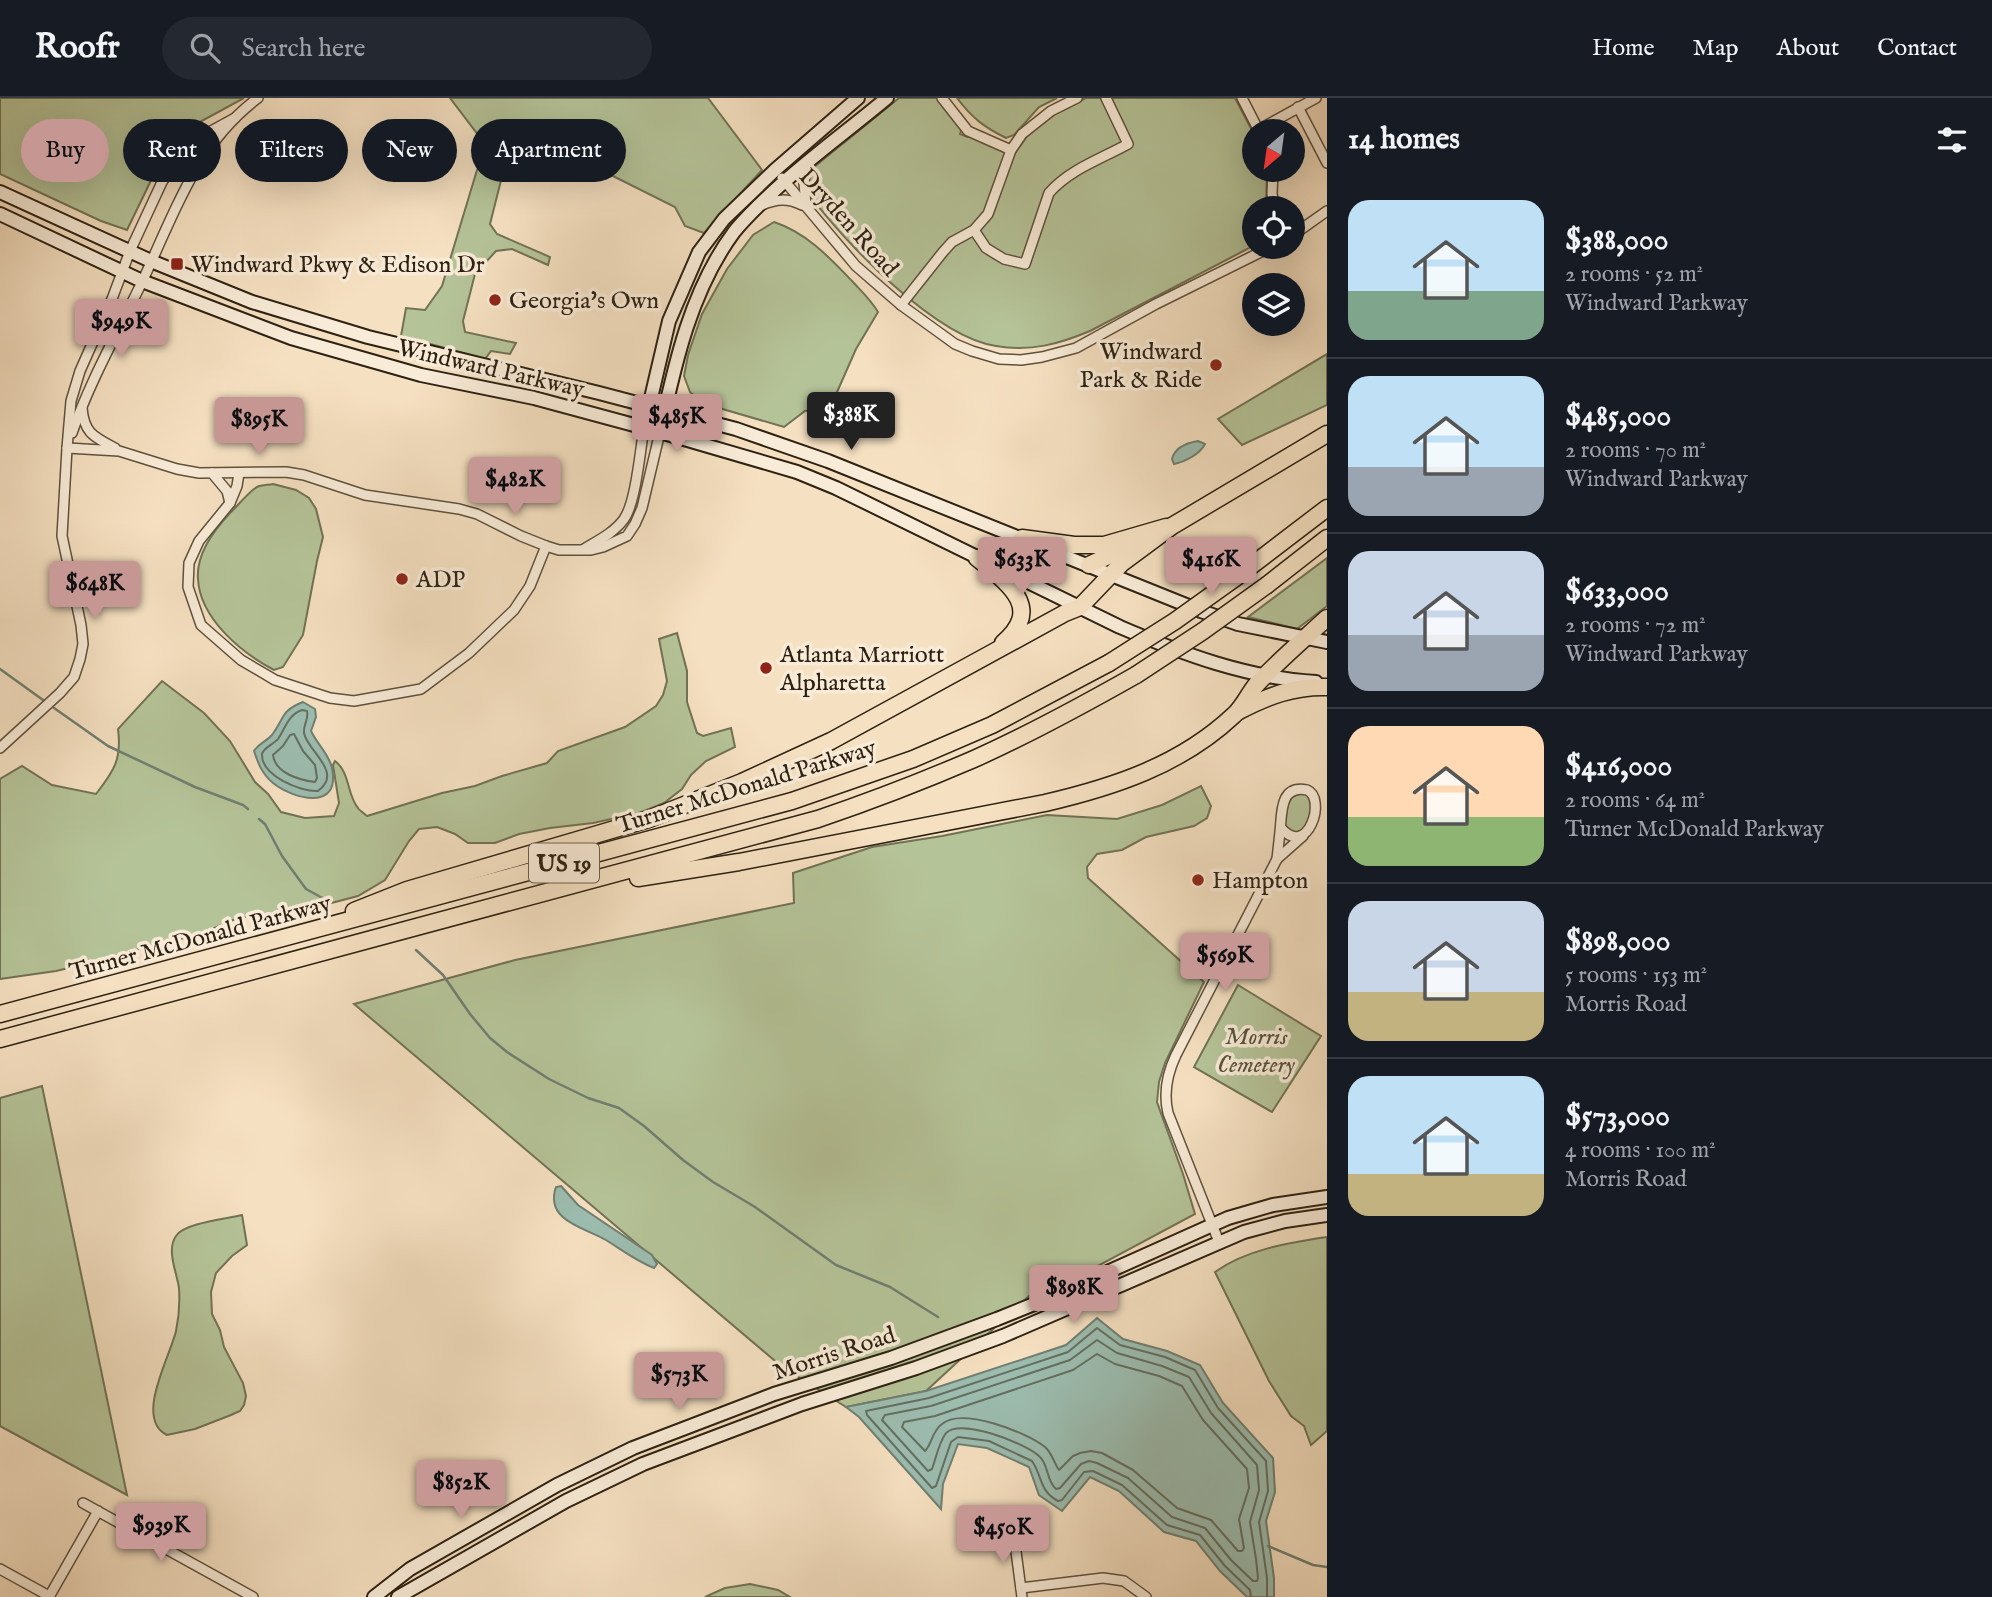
<!DOCTYPE html>
<meta charset="utf-8">
<style>
:root{--surface:#171b24;--page:#242831;--text:#f1f3f6;--muted:#9ea1a6;--line:#363941;--accent:#c59692}
body{margin:0;font-family:"IM FELL English",serif;background:var(--page);color:var(--text);height:100vh;display:flex;flex-direction:column;font-size:26px;white-space:nowrap}
*{box-sizing:border-box;margin:0}
p{font-size:23px;color:var(--muted)}
.icon{flex:none;width:38px;height:38px;fill:none;stroke:currentColor;stroke-width:2;stroke-linecap:round;stroke-linejoin:round}
.map{position:relative;flex:1;overflow:hidden}
.sheet{display:flex;flex-direction:column;background:var(--surface);width:665px}
.sheet>*{flex:none}
.hud{position:absolute;left:21px;top:21px;width:665px;height:63px;display:flex;gap:14px}
.needle{width:46px;rotate:209deg}
.buttons{position:absolute;left:1242px;top:21px;display:grid;gap:14px}
.buttons a{display:grid;place-items:center;width:63px;height:63px;border-radius:50%;background:var(--surface);box-shadow:0 7px 28px #0002;font-size:35px}
.price{position:absolute;translate:-50% -60px;padding:0 16px;border-radius:7px;background:var(--accent);color:#111;font-size:23px;line-height:46px;filter:drop-shadow(0 2px 4px #0008)}
.price::after{content:'';position:absolute;left:50%;top:42px;width:21px;height:16px;margin-left:-10px;background:inherit;clip-path:polygon(0 0,100% 0,50% 100%)}
.price.active{background:#222;color:#fff}
ul{padding:0;list-style:none}
li{display:flex;align-items:center;gap:21px;height:175px;padding:0 21px}
li+li{border-top:2px solid var(--line)}
li span{display:grid;place-items:center;flex:none;width:196px;height:140px;border-radius:21px;color:#555}
li>.icon{margin-inline-start:auto}
span .icon{width:84px;height:84px;fill:#fffc;stroke-width:1}
li b{font-size:30px}
h2{display:flex;justify-content:space-between;align-items:center;height:84px;padding:0 21px;font-size:30px}
.chip{padding:0 24px;border-radius:32px;background:var(--surface);box-shadow:0 7px 28px #0002;font-size:24px;line-height:63px}
.chip.active{background:var(--accent);color:#111}
header{display:flex;align-items:center;gap:42px;box-sizing:border-box;height:98px;padding:0 35px;background:var(--surface);border-bottom:2px solid var(--line)}
header strong{font-size:33px}
nav{display:flex;gap:38px;margin-inline-start:auto;font-size:24px}
.search{width:490px;height:63px;background:var(--page);display:flex;align-items:center;gap:18px;box-sizing:border-box;padding:0 24px;border-radius:38px;color:var(--muted);font-size:26px}
main{display:flex;flex:1;min-height:0}
.map>svg:first-child{display:block}
</style>
<header>
<strong>Roofr</strong>
<div class="search"><svg class="icon" aria-label="search" viewBox="0 0 24 24"><circle cx="10" cy="10" r="6"/><path d="M15 15l6 6"/></svg>Search here</div>
<nav><a>Home</a><a>Map</a><a>About</a><a>Contact</a></nav>
</header>
<main>
<div class="map">
<svg width="1327" height="1499" viewBox="0 0 1327 1499">
<rect width="100%" height="100%" fill="#f5e0c1"/>
<filter id="stains"><feTurbulence type="fractalNoise" baseFrequency=".00286" numOctaves="4"/><feColorMatrix values="0 0 0 0 .2 0 0 0 0 .09 0 0 0 0 .02 0 0 0 .5 -.17"/></filter>
<radialGradient id="worn" r=".72"><stop offset=".6" stop-color="#630" stop-opacity="0"/><stop offset="1" stop-color="#630" stop-opacity=".3"/></radialGradient>
<g fill="#b5c398" stroke="#717255" stroke-width="2">
<polygon points="0,0 244,0 172,39 127,132 101,123 0,76"/>
<polygon points="450,0 708,0 762,72 704,135 685,128 675,109 535,39 534,32 516,23 490,126 497,136 550,159 548,167 512,151 496,153 475,176 463,223 465,234 516,245 510,256 491,253 485,261 401,238 406,210 425,212 442,188 477,72 483,67 488,50"/>
<path d="M899,0H937L962,30L960,36L967,39L971,37L1002,52L1016,54L1030,34L1050,17L1086,0H1235L1255,38V72H1267L1266,110H1255V147L1090,233C1059,246 1031,254 996,248C935,239 844,144 808,95L809,80L814,69Z"/>
<path d="M957,0H1057L1039,9L1014,37L1006,40C984,29 972,20 957,0Z"/>
<path d="M774,124C807,135 829,159 853,184C862,194 871,202 878,214L856,251L830,310L805,313L784,329L702,305L690,294L684,278L688,257L702,216L727,171L753,137Z"/>
<polygon points="1327,256 1327,307 1242,347 1218,321"/>
<path d="M273,386L296,392L309,400L316,411L323,439L317,463L303,537L283,569L274,572C242,555 200,521 198,481C196,457 214,432 230,415C237,409 249,393 257,389C261,387 269,387 273,386Z"/>
<polygon points="1327,460 1327,508 1297,531 1248,519"/>
<path d="M677,535L687,573V604L697,635L703,638L731,630L735,649L706,663L691,677L682,691L664,705L639,715L593,725L550,730L519,736L495,745H468L455,736L437,729L419,731L409,743L385,782L358,798L301,813L281,817L240,819L196,838L158,845L106,861L56,873L0,881V681L22,668L52,687L96,696C114,673 122,661 118,631L162,583L204,615L230,643L255,684L268,696L281,714L305,720L334,718L339,705L333,667L335,663C350,674 347,697 358,710C358,711 366,717 367,718L442,695L475,688L502,678L547,665L558,653L625,629L656,608L663,597L667,583L659,541Z"/>
<polygon points="1201,688 1211,708 1207,720 1194,728 1146,739 1122,752 1097,756 1087,769 1088,780 1204,884 1165,965 1159,984 1157,1004 1183,1076 1195,1116 1079,1178 1029,1198 926,1293 846,1309 781,1268 354,906 515,862 794,805 793,775 872,749 942,738 1047,717 1117,721 1162,707"/>
<path d="M1302,695L1312,698L1314,724L1296,736C1294,735 1287,731 1286,729C1281,721 1287,706 1292,699Z"/>
<polygon points="1238,887 1321,938 1272,1014 1194,969"/>
<polygon points="42,988 127,1397 0,1328 0,1000"/>
<path d="M242,1117L247,1147L232,1158L216,1175L211,1194L212,1216L220,1232L224,1249L243,1285L246,1298L244,1307L240,1313L231,1317L195,1331L167,1337C134,1321 170,1259 176,1233C179,1219 180,1205 179,1190C177,1175 166,1152 176,1138C184,1125 226,1121 242,1117Z"/>
<path d="M1327,1139V1333L1311,1347L1304,1328L1291,1318L1269,1283L1215,1174C1247,1151 1289,1145 1327,1139Z"/>
<polygon points="750,1486 778,1492 790,1499 705,1499 725,1490"/>
</g>
<g fill="#9cbdb0" stroke="#707f71" stroke-width="2">
<path d="M1198,343L1205,346C1200,356 1185,364 1174,366L1172,361C1175,349 1186,345 1198,343Z"/>
<path d="M303,604L315,611L316,619L311,633C317,646 329,656 332,670C341,714 293,701 273,685C262,676 258,665 254,653C259,645 266,644 272,637C285,620 280,613 303,604Z"/>
<path d="M561,1088L578,1107L652,1157L657,1166L654,1170C636,1163 622,1152 606,1142C586,1130 544,1123 556,1089Z"/>
<polygon points="1097,1220 1123,1241 1167,1253 1200,1267 1223,1305 1273,1360 1275,1394 1266,1423 1274,1480 1274,1499 1247,1499 1220,1473 1196,1443 1164,1434 1119,1393 1090,1379 1062,1413 1039,1397 1029,1369 987,1350 958,1346 943,1386 941,1411 859,1319 846,1309 926,1293 1066,1247"/>
</g>
<g fill="none" stroke-linecap="round" stroke-linejoin="round">
<g stroke="#646f61" stroke-width="2">
<path d="M302,612L307,613C309,621 303,627 304,635C307,653 344,674 318,693C301,694 261,678 262,656C263,650 274,646 278,641C286,629 288,617 302,612Z"/>
<path d="M294,636L303,653L315,667L317,680L315,684C299,682 275,675 273,657L283,648L290,637Z"/>
<path d="M1097,1242L1117,1255L1162,1268L1189,1279L1211,1315L1257,1367L1259,1392L1250,1424L1256,1461L1258,1480L1257,1483H1253L1231,1462L1205,1430L1172,1419L1128,1380L1097,1365L1089,1363L1081,1366L1060,1390L1056,1391C1046,1383 1049,1366 1039,1358C1025,1345 961,1320 946,1335C939,1344 936,1360 932,1371L928,1373L882,1322L885,1317L931,1308L1070,1262Z"/>
<path d="M1097,1256L1115,1266L1159,1278L1182,1288L1203,1322L1247,1371L1249,1390L1239,1421L1244,1450L1242,1453H1238L1211,1422L1177,1410L1133,1372L1102,1355L1091,1353L1080,1355L1073,1358L1059,1372C1054,1365 1052,1355 1045,1349C1026,1334 962,1309 942,1326C932,1333 932,1346 925,1353L902,1329L904,1324L935,1318L1073,1272Z"/>
<path d="M1251,1499L1250,1492L1225,1468L1200,1437L1167,1427L1122,1387L1093,1373L1084,1374L1062,1402L1058,1403C1039,1393 1043,1379 1032,1363L989,1343L958,1339L951,1344L936,1388L932,1390L867,1317L866,1313L929,1300L1068,1254L1097,1230L1120,1247L1165,1259L1195,1272L1218,1310L1266,1363L1268,1393L1259,1424L1267,1480V1499"/>
</g>
<g stroke="#707f71" stroke-width="2.5">
<polyline points="0,571 43,602"/>
<polyline points="54,610 108,648 195,689 243,707 248,711"/>
<polyline points="259,721 265,726 282,758 306,791 326,802"/>
<polyline points="416,852 443,877 470,916 490,940 507,954 549,981 588,1000 619,1010 644,1028 683,1062 713,1084 755,1109 836,1167 890,1189 938,1219"/>
<polyline points="1268,1448 1313,1467 1327,1469"/>
</g>
<defs>
<g id="street">
<polyline points="942,0 968,33 1011,52"/>
<polyline points="1242,0 1259,33"/>
<polyline points="1298,9 1327,65"/>
<polyline points="1258,32 1316,0"/>
<polyline points="1273,72 1272,96 1275,110"/>
<polyline points="782,80 856,168 901,207 955,246 972,253 999,261 1021,262 1042,259 1076,250 1156,206 1271,149"/>
<path d="M762,107C777,101 787,100 802,107"/>
<polyline points="806,107 804,85 807,64"/>
<path d="M974,132L986,150L1004,161L1025,166L1049,95C1070,71 1101,61 1128,46L1106,0"/>
<polyline points="1293,137 1327,113"/>
<polyline points="901,207 943,154 952,144 974,132 988,116 1011,52 1022,36 1051,13 1077,0"/>
<path d="M82,310C84,335 94,339 115,350"/>
<path d="M72,335C90,283 118,234 142,184C174,117 195,47 258,0"/>
<polyline points="67,350 119,353 177,371 199,375 286,374 304,377 365,397 459,411 477,416 521,438 546,448 559,452 591,452 603,449 627,438 635,426 642,410 660,334"/>
<polyline points="212,375 227,393 230,405"/>
<polyline points="239,375 237,388 230,405 199,443 189,465 188,489 201,527 241,562 275,582 330,600 354,603 421,591 469,555 514,512 530,488 546,448"/>
<path d="M584,451C597,443 614,435 624,421C636,404 640,353 644,330"/>
<polyline points="0,650 60,595 74,579 80,561 83,546 81,527 62,438 67,350 71,303 80,273 112,201 130,153 162,84 182,54 202,38 235,20"/>
<path d="M1277,761C1278,752 1279,743 1280,734C1282,717 1279,686 1307,692C1327,700 1308,761 1281,730"/>
<path d="M1219,1144L1168,1015C1163,994 1167,976 1176,957L1277,761L1303,738"/>
<polyline points="83,1405 253,1499"/>
<polyline points="1013,1431 1022,1499"/>
<polyline points="0,1471 49,1498"/>
<polyline points="1021,1490 1103,1480 1124,1483 1146,1499"/>
<polyline points="49,1499 98,1413"/>
</g>
<g id="secondary">
<polyline points="0,94 151,163 252,204 368,239 599,295 736,331 828,363 1201,513 1238,526 1327,544"/>
<path d="M0,116L142,183L291,240L421,277L534,300L660,334L797,374L836,390L1120,529C1183,556 1247,580 1316,584"/>
<polyline points="644,330 669,223 699,154 724,121 775,72 858,0"/>
<path d="M660,334C675,265 691,192 734,134C746,119 761,105 775,92C811,59 850,31 887,0"/>
<polyline points="374,1499 410,1471 557,1387 633,1350 774,1296 891,1260 997,1221 1054,1198 1228,1120 1273,1107 1327,1099"/>
<polyline points="398,1499 566,1403 643,1366 802,1306 916,1270 1003,1238 1244,1134 1285,1123 1327,1117"/>
</g>
<g id="highway">
<polyline points="1022,440 1074,447 1104,447 1166,429"/>
<path d="M977,460C1006,484 1045,509 1003,545"/>
<polyline points="1089,467 1125,450 1135,449"/>
<polyline points="1238,478 1327,410"/>
<polyline points="1267,487 1327,440"/>
<path d="M1239,613C1268,598 1294,588 1327,589"/>
<path d="M638,780L739,764L1045,705C1114,689 1181,667 1234,617C1243,609 1248,597 1256,587C1278,563 1303,542 1327,520"/>
<polyline points="354,813 407,792 649,721 742,684 831,643 1065,515 1080,509 1122,465 1172,428 1327,336"/>
<polyline points="0,916 792,703 913,661 992,627 1109,565"/>
<path d="M0,941L818,721C871,703 923,683 974,661C1030,636 1083,607 1136,577"/>
</g>
</defs>
<use href="#street" stroke="#5f513e" stroke-width="12"/>
<use href="#secondary" stroke="#2d2112" stroke-width="16"/>
<use href="#highway" stroke="#2d2112" stroke-width="19"/>
<use href="#street" stroke="#f8ebd7" stroke-width="9"/>
<use href="#secondary" stroke="#f8ebd7" stroke-width="12"/>
<use href="#highway" stroke="#f5e0c1" stroke-width="16"/>
<defs>
<g id="highway-bridge">
<polyline points="1109,565 1175,523 1238,478"/>
<polyline points="1136,577 1203,533 1267,487"/>
</g>
</defs>
<use href="#highway-bridge" stroke="#2d2112" stroke-width="19" stroke-linecap="butt"/>
<use href="#highway-bridge" stroke="#f5e0c1" stroke-width="16"/>
</g>
<g fill="#8f2418" stroke="#f8ebd7" stroke-width="2.5">
<rect x="170" y="159" width="14" height="14" rx="3.5"/>
<circle cx="495" cy="202" r="7"/>
<circle cx="1216" cy="267" r="7"/>
<circle cx="402" cy="481" r="7"/>
<circle cx="766" cy="570" r="7"/>
<circle cx="1198" cy="782" r="7"/>
</g>
<g text-anchor="middle" stroke-width="7" stroke-linejoin="round" paint-order="stroke">
<rect fill="#f8ebd7" stroke="#6a5e4d" stroke-width="2" x="529" y="745.5" width="70" height="39" rx="5"/>
<g font-size="23" font-weight="bold" fill="#2d2112">
<text x="564" y="773">US 19</text>
</g>
<g font-size="24" fill="#2d2112" stroke="#f8ebd7">
<text transform="translate(849 124) rotate(48)" y="8">Dryden Road</text>
<text transform="translate(491 270) rotate(13)" y="8">Windward Parkway</text>
<text transform="translate(746 688) rotate(-17)" y="8">Turner McDonald Parkway</text>
<text transform="translate(200 839) rotate(-15)" y="8">Turner McDonald Parkway</text>
<text transform="translate(834 1255) rotate(-18)" y="8">Morris Road</text>
</g>
<g font-size="24" fill="#2d2112" stroke="#f8ebd7" text-anchor="start">
<text x="191" y="174">Windward Pkwy &amp; Edison Dr</text>
<text x="509" y="210">Georgia's Own</text>
<text x="1202" y="261" text-anchor="end">Windward<tspan x="1202" dy="28">Park &amp; Ride</tspan></text>
<text x="416" y="489">ADP</text>
<text x="780" y="564">Atlanta Marriott<tspan x="780" dy="28">Alpharetta</tspan></text>
<text x="1212" y="790">Hampton</text>
</g>
<g font-size="24" font-style="italic" fill="#56523a" stroke="#f8ebd7">
<text x="1256" y="946">Morris<tspan x="1256" dy="28">Cemetery</tspan></text>
</g>
</g>
<rect width="100%" height="100%" filter="url(#stains)"/>
<rect width="100%" height="100%" fill="url(#worn)"/>
</svg>
<div class="buttons">
<a><svg class="needle" viewBox="-14 -14 28 28"><path d="M0-13l5 13h-10z" fill="#e53935"/><path d="M0 13l5-13h-10z" fill="#9ea1a6"/></svg></a>
<a><svg class="icon" aria-label="locate" viewBox="0 0 24 24"><circle cx="12" cy="12" r="6"/><path d="M12 2v4M12 18v4M2 12h4M18 12h4"/></svg></a>
<a><svg class="icon" aria-label="layers" viewBox="0 0 24 24"><path d="M12 4l9 5-9 5-9-5zM3 14l9 5 9-5"/></svg></a>
</div>
<b class="price" style="left:121px;top:261px">$949K</b>
<b class="price active" style="left:851px;top:354px">$388K</b>
<b class="price" style="left:677px;top:356px">$485K</b>
<b class="price" style="left:259px;top:359px">$895K</b>
<b class="price" style="left:515px;top:419px">$482K</b>
<b class="price" style="left:1022px;top:499px">$633K</b>
<b class="price" style="left:1211px;top:499px">$416K</b>
<b class="price" style="left:95px;top:523px">$648K</b>
<b class="price" style="left:1225px;top:895px">$569K</b>
<b class="price" style="left:1074px;top:1227px">$898K</b>
<b class="price" style="left:679px;top:1314px">$573K</b>
<b class="price" style="left:461px;top:1422px">$852K</b>
<b class="price" style="left:161px;top:1465px">$939K</b>
<b class="price" style="left:1003px;top:1467px">$450K</b>
<div class="hud">
<a class="chip active">Buy</a>
<a class="chip">Rent</a>
<a class="chip">Filters</a>
<a class="chip">New</a>
<a class="chip">Apartment</a>
</div>
</div>
<section class="sheet">
<h2>14 homes<svg class="icon" aria-label="filters" viewBox="0 0 24 24"><path d="M4 7h16M4 17h16"/><circle cx="9" cy="7" r="2"/><circle cx="15" cy="17" r="2"/></svg></h2>
<ul>
<li><span style="background:linear-gradient(#bfe0f5 65%,#7fa58c 0)"><svg class="icon" aria-label="home" viewBox="0 0 24 24"><path d="M3 11l9-7 9 7M6 9v11h12V9"/></svg></span><div><b>$388,000</b><p>2 rooms · 52 m²</p><p>Windward Parkway</p></div></li>
<li><span style="background:linear-gradient(#bfe0f5 65%,#9aa5b1 0)"><svg class="icon" aria-label="home" viewBox="0 0 24 24"><path d="M3 11l9-7 9 7M6 9v11h12V9"/></svg></span><div><b>$485,000</b><p>2 rooms · 70 m²</p><p>Windward Parkway</p></div></li>
<li><span style="background:linear-gradient(#c9d6e8 60%,#9aa5b1 0)"><svg class="icon" aria-label="home" viewBox="0 0 24 24"><path d="M3 11l9-7 9 7M6 9v11h12V9"/></svg></span><div><b>$633,000</b><p>2 rooms · 72 m²</p><p>Windward Parkway</p></div></li>
<li><span style="background:linear-gradient(#ffd9b3 65%,#8fb573 0)"><svg class="icon" aria-label="home" viewBox="0 0 24 24"><path d="M3 11l9-7 9 7M6 9v11h12V9"/></svg></span><div><b>$416,000</b><p>2 rooms · 64 m²</p><p>Turner McDonald Parkway</p></div></li>
<li><span style="background:linear-gradient(#c9d6e8 65%,#c2b280 0)"><svg class="icon" aria-label="home" viewBox="0 0 24 24"><path d="M3 11l9-7 9 7M6 9v11h12V9"/></svg></span><div><b>$898,000</b><p>5 rooms · 153 m²</p><p>Morris Road</p></div></li>
<li><span style="background:linear-gradient(#bfe0f5 70%,#c2b280 0)"><svg class="icon" aria-label="home" viewBox="0 0 24 24"><path d="M3 11l9-7 9 7M6 9v11h12V9"/></svg></span><div><b>$573,000</b><p>4 rooms · 100 m²</p><p>Morris Road</p></div></li>
</ul>
</section>
</main>
